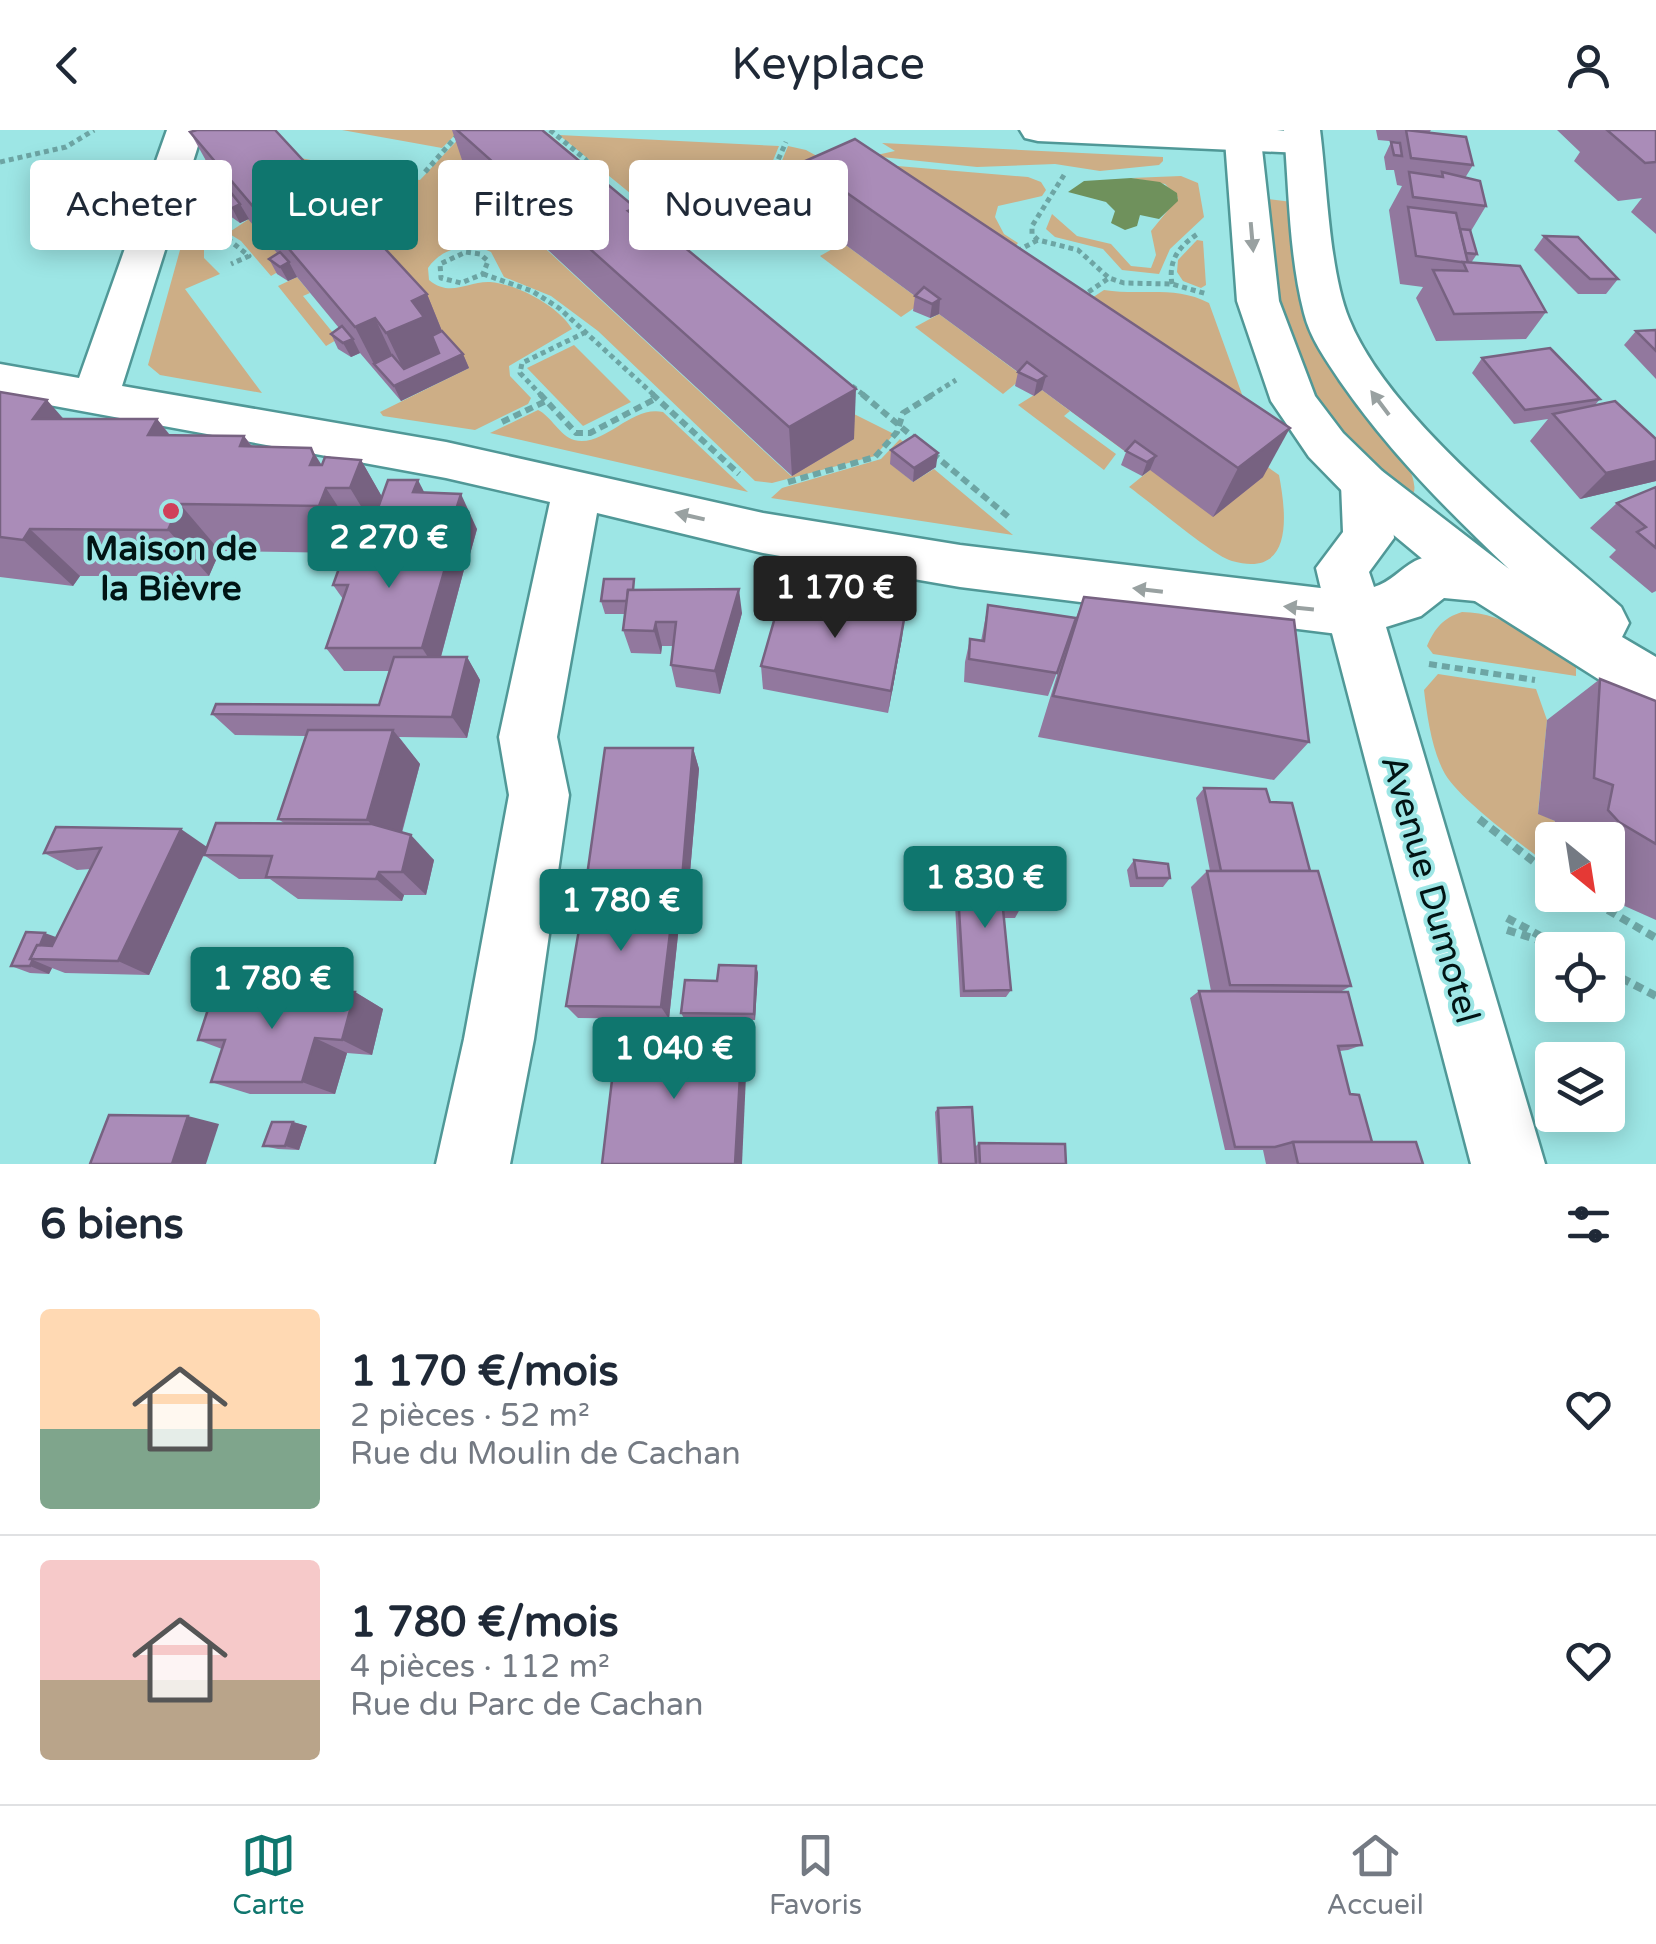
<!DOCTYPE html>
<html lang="fr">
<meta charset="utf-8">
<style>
:root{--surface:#fff;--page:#f6f6f7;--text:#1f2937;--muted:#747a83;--line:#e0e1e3;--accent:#0f766e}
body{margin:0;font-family:"Varela Round",sans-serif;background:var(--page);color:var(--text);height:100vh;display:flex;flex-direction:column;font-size:38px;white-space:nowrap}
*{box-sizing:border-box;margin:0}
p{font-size:32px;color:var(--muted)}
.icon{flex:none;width:55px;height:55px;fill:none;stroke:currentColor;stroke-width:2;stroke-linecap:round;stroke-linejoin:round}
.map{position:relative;height:1034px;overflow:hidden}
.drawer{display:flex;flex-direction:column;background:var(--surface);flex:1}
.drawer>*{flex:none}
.guide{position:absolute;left:30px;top:30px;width:1000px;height:90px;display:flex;gap:20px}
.needle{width:65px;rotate:150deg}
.fabs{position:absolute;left:1535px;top:692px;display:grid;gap:20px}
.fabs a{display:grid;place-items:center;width:90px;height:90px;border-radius:10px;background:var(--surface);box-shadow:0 5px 25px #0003;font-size:50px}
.price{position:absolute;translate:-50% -85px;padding:0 22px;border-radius:10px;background:var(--accent);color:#fff;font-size:32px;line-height:65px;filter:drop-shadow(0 2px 5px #0008)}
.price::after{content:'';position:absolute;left:50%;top:60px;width:30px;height:22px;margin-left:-15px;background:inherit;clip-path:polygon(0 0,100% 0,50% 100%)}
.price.current{background:#222;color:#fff}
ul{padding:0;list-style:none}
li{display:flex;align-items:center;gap:30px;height:250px;padding:0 40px}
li+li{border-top:2px solid var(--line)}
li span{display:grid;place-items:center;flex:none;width:280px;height:200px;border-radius:10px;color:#555}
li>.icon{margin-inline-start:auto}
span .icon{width:120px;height:120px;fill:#fffc;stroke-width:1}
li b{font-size:42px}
h2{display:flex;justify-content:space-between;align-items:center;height:120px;padding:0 40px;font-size:42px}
.tag{padding:0 35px;border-radius:10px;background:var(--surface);box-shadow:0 5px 25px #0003;font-size:35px;line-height:90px}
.tag.current{background:var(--accent);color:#fff}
header{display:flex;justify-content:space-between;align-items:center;height:130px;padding:0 40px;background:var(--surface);font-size:45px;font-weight:600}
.tab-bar{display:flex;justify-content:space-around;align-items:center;height:140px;border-top:2px solid var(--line);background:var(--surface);font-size:28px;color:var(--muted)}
.tab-bar a{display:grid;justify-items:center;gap:5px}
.tab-bar .current{color:var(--accent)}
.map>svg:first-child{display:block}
</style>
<header><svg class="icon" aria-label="back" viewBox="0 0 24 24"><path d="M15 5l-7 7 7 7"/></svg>Keyplace<svg class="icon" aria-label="person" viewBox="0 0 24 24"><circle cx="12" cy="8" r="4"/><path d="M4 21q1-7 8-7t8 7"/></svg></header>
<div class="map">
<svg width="1656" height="1034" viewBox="0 0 1656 1034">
<rect width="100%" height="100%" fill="#9de6e5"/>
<g fill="#cdae86">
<polygon points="342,0 457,0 458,2 442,18"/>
<path d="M474,0L549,4L582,32L573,36L467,46L791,346L854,309L834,274L894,304L875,326L772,353L755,351L598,201L551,166L504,147L491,122C470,111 441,118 428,138L429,150C451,168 467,151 490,152C517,154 558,176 572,199L509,236L510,246L531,268L528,274L475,300L383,286L380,282L469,238L240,79L213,100L186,95L211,11L332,34L316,51L392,65L409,49L420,50L465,2Z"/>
<polygon points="559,5 779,16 767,45 751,45 745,62 759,62 752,75 658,86"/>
<polygon points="882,13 1163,27 1163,31 1159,35 1100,41 1055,34 977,37 872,26 895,21"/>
<path d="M788,16L806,20L844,41L1279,345C1286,382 1295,449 1232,431C1213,426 1149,371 1129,357L1150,340L805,84L829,103L809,117L765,84L763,77Z"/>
<polygon points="874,34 1028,47 1041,52 1046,60 1042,66 998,76 995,87 1004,104 1018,113 1013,119"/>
<polygon points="1181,46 1198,53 1204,87 1170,119 1159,144 1122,140 1103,119 1055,107 1046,99 1052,84 1077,106 1111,114 1131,136 1151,138 1156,125 1151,101 1178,68 1165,54 1131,48"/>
<path d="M1268,69L1292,72C1297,147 1300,199 1348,261C1366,285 1420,333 1414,362L1403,363L1320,286L1276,166Z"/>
<polygon points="249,89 288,136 271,146 241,111 228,103"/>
<polygon points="185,102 211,107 204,116 204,128 220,144 185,159 262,263 160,245 148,235"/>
<polygon points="1197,110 1203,111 1206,155 1201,158 1183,151 1177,142 1178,130"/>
<polygon points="843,113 923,172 901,187 820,126"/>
<polygon points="297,147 310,163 303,166 338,209 326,216 278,156"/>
<path d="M1104,160C1141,166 1175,155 1209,173L1248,281L1072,181Z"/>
<polygon points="939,184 1024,247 1003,264 915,197"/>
<polygon points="574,215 631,272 583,296 527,238"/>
<polygon points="1042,260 1070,281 1064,286 1116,324 1104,340 1018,275"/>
<path d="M538,280C551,286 560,306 574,310C605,318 630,275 663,282L748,362L490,303Z"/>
<polygon points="900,309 912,320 891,334 913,352 934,339 1013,405 771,368 782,358 881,329"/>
<path d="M1462,482C1505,482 1541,512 1576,534V546L1433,524L1427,516C1435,498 1443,488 1462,482Z"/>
<path d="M1438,544L1536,559L1547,590L1538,683L1555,691L1550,714L1552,737C1527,719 1460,670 1445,644C1432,621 1427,586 1424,560Z"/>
</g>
<polygon fill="#6f915c" points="1131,48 1160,52 1177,63 1178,71 1159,89 1140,85 1137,96 1125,100 1111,93 1115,81 1106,72 1068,62 1084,51"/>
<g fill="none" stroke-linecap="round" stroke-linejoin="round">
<defs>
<polygon id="minor" points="167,0 203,0 122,256 446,312 763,383 960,415 1354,462 1373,468 1381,484 1373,500 1354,506 960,457 763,423 597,383 557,607 569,665 534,909 510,1034 436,1034 464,909 509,665 499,607 550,372 446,348 0,266 0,234 79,248"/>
<g id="tertiary">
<polygon points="1020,0 1277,0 1315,4 1320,12 1315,20 1302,23 1038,11 1025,8"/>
<path d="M1365,336L1382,341L1389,354L1394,408L1369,442L1374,457C1391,452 1400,439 1415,431C1440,418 1480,428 1505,436L1512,451L1505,466L1486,472L1444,468L1421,486L1386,497L1545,1034H1471L1327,484L1316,438L1343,402L1341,354L1348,341Z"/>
</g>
<path id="secondary" d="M1228,0H1264L1261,10L1279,171L1315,266L1343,303L1382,341L1509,439C1447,380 1389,322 1340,251C1326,230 1310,208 1304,183C1289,125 1289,60 1284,0H1320C1327,54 1329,140 1349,189C1389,289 1540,405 1621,477L1629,493L1622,507L1656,527V580L1636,573L1467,466L1348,367L1309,327L1271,271L1237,171L1225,10Z"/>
</defs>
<use href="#minor" stroke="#509897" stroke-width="5"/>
<use href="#tertiary" stroke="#509897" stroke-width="5"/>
<use href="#secondary" stroke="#509897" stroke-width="5"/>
<g stroke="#6da5a4" stroke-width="5" stroke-dasharray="5 4" stroke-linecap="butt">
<polyline points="550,0 585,29 603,51"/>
<polyline points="0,32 66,17 94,0"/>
<polyline points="425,42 462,0"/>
<polyline points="1064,45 1032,96 1032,104 1038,110 1078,120 1109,148 1124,153 1172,154 1207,164"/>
<polyline points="632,74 653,92"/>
<polyline points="650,89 757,77"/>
<polyline points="749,95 786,12"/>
<polyline points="201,102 229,110 249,126 231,134"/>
<polyline points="1017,121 1038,110"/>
<polygon points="466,122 480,124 488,131 483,144 461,153 441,148 440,134"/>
<polyline points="483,144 532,161 559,178 655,266"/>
<path d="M1172,154C1168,130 1179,116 1199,103"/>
<polyline points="1081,167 1109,148"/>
<polyline points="852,256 865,266"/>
<polyline points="542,266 520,243 522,233 586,202"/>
<polyline points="930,266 956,250"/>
</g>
<g stroke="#6da5a4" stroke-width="6" stroke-dasharray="8 5" stroke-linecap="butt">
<polyline points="540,264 576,303 590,303 657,268"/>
<polyline points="652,264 739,344"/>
<polyline points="862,264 919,312"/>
<polyline points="502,292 546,271"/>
<polyline points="932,323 1011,389"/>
<polyline points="788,352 875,327 897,302 903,283 934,264"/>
<polyline points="1429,534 1535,550"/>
</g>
<g stroke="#6da5a4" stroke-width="8" stroke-dasharray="9 6" stroke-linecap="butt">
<polyline points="1479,689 1552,746"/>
<polyline points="1582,765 1656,808"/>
<polyline points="1507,788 1563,818"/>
<polyline points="1507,800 1548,813"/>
<polyline points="1608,841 1656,866"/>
</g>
<use href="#minor" fill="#fff" fill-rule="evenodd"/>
<use href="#tertiary" fill="#fff" fill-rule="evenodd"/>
<use href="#secondary" fill="#fff" fill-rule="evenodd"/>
</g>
<g fill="#92789e">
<polygon points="452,0 542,0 636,78 638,88 854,309 792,346 467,45"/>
<polygon points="1376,0 1431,0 1429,3 1473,35 1465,48 1486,76 1471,101 1477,124 1471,133 1546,182 1526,209 1436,211 1416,168 1423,157 1400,154 1389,80 1402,56 1397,55 1394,40 1386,40 1384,27 1391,12 1400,12 1378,10"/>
<polygon points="1557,0 1656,0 1656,104 1631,82 1642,68 1618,71 1574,31 1580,22"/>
<polygon points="190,2 427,164 442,201 463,224 469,238 401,271 360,223 351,227 338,219 331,204 339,198 297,147 288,151 277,144 269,129 277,123 248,89 240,93 230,86 221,72 230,66 219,54"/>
<polygon points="803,32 1263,347 1213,387 1150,340 1142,346 1121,335 1126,322 1042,260 1034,266 1015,256 1018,242 939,184 930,188 913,181 915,166 843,113 837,118 821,110 821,97 804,84"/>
<polygon points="1544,106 1618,149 1606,164 1578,164 1534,120"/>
<polygon points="1656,200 1656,249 1624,215 1636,201"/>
<polygon points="1482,228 1600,269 1595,275 1656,309 1656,351 1580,369 1530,311 1548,289 1514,294 1472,243"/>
<polygon points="0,262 63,289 157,289 170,305 244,306 252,316 322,335 361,330 382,367 424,363 477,399 470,424 462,424 466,432 441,527 467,527 480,550 467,608 399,607 420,634 402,703 434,730 426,765 404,765 402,771 298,769 270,749 239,749 204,725 207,718 149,845 65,843 52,838 49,844 30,843 11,836 56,807 91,739 77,740 44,723 56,697 207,717 284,693 278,689 306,606 235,605 212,584 379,575 390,541 344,541 326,518 343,469 333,455 345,423 220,421 209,446 80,446 73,456 0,447"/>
<polygon points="891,320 936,337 913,352 890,334"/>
<polygon points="1656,357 1656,461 1652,463 1609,427 1616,420 1590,398 1617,373"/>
<polygon points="637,460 742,483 720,564 676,557 671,535 673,516 662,516 661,524 631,523 623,500 625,484 605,484 601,471"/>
<polygon points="1084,467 1309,612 1274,650 1038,607 1062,529 1048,566 964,552 965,532 970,509 981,511 988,475 1076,488"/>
<polygon points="902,508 888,583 763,559 761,536"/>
<polygon points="1600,549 1656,571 1656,790 1600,765 1608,765 1608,710 1552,710 1552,717 1550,714 1555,691 1538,684 1547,590"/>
<polygon points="693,618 699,639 687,777 677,777 680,786 669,889 578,888 566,876 591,770 585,760"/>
<polygon points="1204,658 1270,672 1310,741 1351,856 1340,862 1362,915 1348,920 1340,921 1350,964 1372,1012 1423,1034 1266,1034 1263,1020 1225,1020 1190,868 1199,861 1211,861 1191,757 1207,741 1210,741 1196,668"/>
<polygon points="1134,730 1170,748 1163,757 1130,757 1127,740"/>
<polygon points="957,747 1020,779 1015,788 1004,788 1011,860 1006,867 960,867 954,756"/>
<polygon points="756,836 758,843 755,890 685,890 681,883"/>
<polygon points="355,862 383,879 372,925 347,923 335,964 250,964 211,952 222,919 198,910"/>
<polygon points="938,978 975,1017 979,1013 1066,1034 938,1034 935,982"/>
<polygon points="293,992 307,996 299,1020 278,1019 263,1016"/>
</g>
<g fill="#776281">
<polygon points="240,74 249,89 240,93 232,78"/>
<polygon points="843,98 843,113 837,118 837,103"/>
<polygon points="289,132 297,147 288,151 280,137"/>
<polygon points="427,164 448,216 463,224 469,238 401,271 394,256 408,249 386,203 412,171"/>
<polygon points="940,169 939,184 930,188 932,174"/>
<polygon points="375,188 399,240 374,234 355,197"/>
<polygon points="353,209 360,223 351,227 343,213"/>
<polygon points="1046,246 1042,260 1034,266 1037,251"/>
<polygon points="856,259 854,309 792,346 789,297"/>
<polygon points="47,270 91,320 33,289"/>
<polygon points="157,289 196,339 148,305"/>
<polygon points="1290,298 1263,347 1213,387 1238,338"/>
<polygon points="244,306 278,355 240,316"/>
<polygon points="311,318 336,358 326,358 357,406 350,423 319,376 310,335"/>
<polygon points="938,323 936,337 913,352 914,338"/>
<polygon points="1156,326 1150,340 1142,346 1147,332"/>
<polygon points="361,330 389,379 374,389 381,401 379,406 350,358"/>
<polygon points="1656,331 1656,351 1580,369 1606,343"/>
<polygon points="418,350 436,385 413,362"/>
<polygon points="461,364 477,399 470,424 453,389"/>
<polygon points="180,374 220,421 209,446 168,400"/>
<polygon points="30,399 80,446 73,456 23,410"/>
<polygon points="454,407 466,432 437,541 422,518"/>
<polygon points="739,459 742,483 720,564 715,541"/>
<polygon points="905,484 902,508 888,583 891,561"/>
<polygon points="656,492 662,516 661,524 654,501"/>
<polygon points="467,527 480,550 467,608 452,587"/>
<polygon points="393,600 420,634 397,719 367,690"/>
<polygon points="693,618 699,639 687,777 681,761"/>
<polygon points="181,699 207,717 149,845 118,831"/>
<polygon points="411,705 434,730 426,765 402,742"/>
<polygon points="379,742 404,765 402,771 376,749"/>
<polygon points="674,770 680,786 669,889 661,877"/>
<polygon points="45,803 64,810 33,829"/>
<polygon points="33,830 52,838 49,844 30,836"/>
<polygon points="756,836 758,843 755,890 754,884"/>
<polygon points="355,862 383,879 372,925 342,910"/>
<polygon points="315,908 347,923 335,964 302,952"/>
<polygon points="742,910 747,924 742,1034 735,1034"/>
<polygon points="188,986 219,994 206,1034 172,1034"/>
<polygon points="293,992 307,996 299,1020 285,1016"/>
</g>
<g fill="#aa8cb8" stroke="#776281" stroke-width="2.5">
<polygon points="197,0 275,0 427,164 412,171 424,187 386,203 375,188 355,197 190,2"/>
<polygon points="457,0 542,0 636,78 628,81 641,91 649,88 856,259 789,297"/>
<polygon points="1406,0 1466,7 1473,35 1411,28"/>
<polygon points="1607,0 1656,0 1656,32 1645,33"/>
<polygon points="855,9 1290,298 1238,338 803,32"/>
<polygon points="1391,12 1400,13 1402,26 1394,25"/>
<polygon points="1409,42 1443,47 1442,42 1480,51 1486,76 1413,67"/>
<polygon points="232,64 240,74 232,78 221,72"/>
<polygon points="1408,77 1456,83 1468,133 1416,126"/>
<polygon points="829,88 843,98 837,103 821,95"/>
<polygon points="1460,99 1470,100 1477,124 1466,123"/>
<polygon points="1544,106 1578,107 1618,149 1590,149"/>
<polygon points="280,122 289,132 280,137 269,129"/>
<polygon points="1463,132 1520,136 1546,182 1454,184 1433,140 1467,141"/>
<polygon points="924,157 940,169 932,174 915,166"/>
<polygon points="342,196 353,209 343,213 331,204"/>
<polygon points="1656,200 1656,221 1636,201"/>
<polygon points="442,201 463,224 394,256 374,234 392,225 404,239 439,223 432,206"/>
<polygon points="1550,218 1600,269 1525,280 1482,228"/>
<polygon points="1027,232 1046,246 1037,251 1018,242"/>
<polygon points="0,262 47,270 33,289 157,289 148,305 244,306 240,316 311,318 314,326 310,335 322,335 325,327 361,330 350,358 326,358 319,376 180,374 168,400 30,399 23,410 0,407"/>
<polygon points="1615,271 1656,309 1656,331 1606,343 1553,284"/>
<polygon points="915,305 938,323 914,338 891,320"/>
<polygon points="1135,311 1156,326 1147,332 1126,321"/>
<polygon points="388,350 418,350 413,362 461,364 453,389 374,389"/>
<polygon points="1656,357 1656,418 1637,402 1646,397 1617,373"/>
<polygon points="351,405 454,407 422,518 326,518 348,455 333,455"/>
<polygon points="604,449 634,449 633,460 628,460 627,471 601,471"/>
<polygon points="739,459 715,541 671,535 676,492 656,492 654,501 623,500 628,460"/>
<polygon points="782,463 905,484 891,561 761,536"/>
<polygon points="1084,467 1294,490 1309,612 1053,566"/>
<polygon points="988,475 1076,488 1057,543 969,529 970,509 984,511"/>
<polygon points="394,527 467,527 452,587 212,584 216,574 379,575"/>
<polygon points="1600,549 1656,571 1656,714 1619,692 1608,680 1613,655 1594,648"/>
<polygon points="308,600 393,600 367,690 278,689"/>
<polygon points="605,618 693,618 681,761 585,760"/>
<polygon points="1204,658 1266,659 1270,672 1292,673 1310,741 1221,741"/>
<polygon points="216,693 372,694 411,705 402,742 379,742 376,749 266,747 272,726 204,725"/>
<polygon points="56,697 181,699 118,831 30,829 37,815 52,816 101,718 44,723"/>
<polygon points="1134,730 1168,734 1170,748 1137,748"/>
<polygon points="1207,741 1318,741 1351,856 1230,855"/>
<polygon points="957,747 1016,748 1020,779 1003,779 1011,860 964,861"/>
<polygon points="584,770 674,770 661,877 566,876"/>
<polygon points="26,802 45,803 40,815 37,815 30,829 33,829 30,836 11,836"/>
<polygon points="719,835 756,836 754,884 681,883 685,850 717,851"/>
<polygon points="214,861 355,862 342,910 315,908 302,952 211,952 225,910 198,910"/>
<polygon points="1199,861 1348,862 1362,915 1338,916 1350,964 1359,965 1372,1012 1293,1012 1275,1017 1235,1017"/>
<polygon points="617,908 742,910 735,1034 602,1034"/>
<polygon points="972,977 976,1034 941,1034 938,978"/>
<polygon points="109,985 188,986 172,1034 90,1034"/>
<polygon points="272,992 293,992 285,1016 263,1016"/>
<polygon points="1293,1012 1416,1012 1423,1034 1298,1034"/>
<polygon points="979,1013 1065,1014 1066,1034 980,1034"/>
</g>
<defs><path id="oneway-solid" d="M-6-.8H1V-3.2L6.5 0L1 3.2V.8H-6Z" transform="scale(2.5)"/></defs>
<g fill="#99a1a1">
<use href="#oneway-solid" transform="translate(1252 107) rotate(85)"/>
<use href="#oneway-solid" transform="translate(1380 273) rotate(-127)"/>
<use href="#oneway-solid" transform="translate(690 386) rotate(-167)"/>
<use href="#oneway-solid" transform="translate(1148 460) rotate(-173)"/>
<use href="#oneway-solid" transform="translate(1299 478) rotate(-174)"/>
</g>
<circle fill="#d04059" stroke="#9de6e5" stroke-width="4" cx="171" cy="381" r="10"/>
<g text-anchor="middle" stroke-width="8" stroke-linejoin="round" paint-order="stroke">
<g font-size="35" font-weight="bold" fill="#011414" stroke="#9de6e5">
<text x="171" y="430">Maison de<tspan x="171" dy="40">la Bièvre</tspan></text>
</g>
<g font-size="35" fill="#011414" stroke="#9de6e5">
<text transform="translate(1431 759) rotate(74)" y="12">Avenue Dumotel</text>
</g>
</g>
</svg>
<div class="fabs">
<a><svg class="needle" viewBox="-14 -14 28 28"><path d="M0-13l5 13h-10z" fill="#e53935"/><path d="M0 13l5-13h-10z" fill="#747a83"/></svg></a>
<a><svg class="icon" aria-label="locate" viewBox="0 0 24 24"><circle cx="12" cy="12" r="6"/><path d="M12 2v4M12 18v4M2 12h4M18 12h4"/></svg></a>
<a><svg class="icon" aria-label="layers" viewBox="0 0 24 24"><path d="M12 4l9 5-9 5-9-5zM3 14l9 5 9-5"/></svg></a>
</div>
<b class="price" style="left:389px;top:461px">2 270 €</b>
<b class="price current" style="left:835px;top:511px">1 170 €</b>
<b class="price" style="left:985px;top:801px">1 830 €</b>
<b class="price" style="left:621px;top:824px">1 780 €</b>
<b class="price" style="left:272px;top:902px">1 780 €</b>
<b class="price" style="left:674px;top:972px">1 040 €</b>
<div class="guide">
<a class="tag">Acheter</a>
<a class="tag current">Louer</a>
<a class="tag">Filtres</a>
<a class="tag">Nouveau</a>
</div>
</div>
<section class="drawer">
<h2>6 biens<svg class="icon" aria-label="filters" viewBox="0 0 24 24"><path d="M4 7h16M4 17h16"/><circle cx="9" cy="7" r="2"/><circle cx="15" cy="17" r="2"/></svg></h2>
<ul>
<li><span style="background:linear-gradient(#ffd9b3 60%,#7fa58c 0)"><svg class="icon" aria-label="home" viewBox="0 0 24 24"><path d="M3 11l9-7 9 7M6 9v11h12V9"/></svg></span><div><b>1 170 €/mois</b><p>2 pièces · 52 m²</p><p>Rue du Moulin de Cachan</p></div><svg class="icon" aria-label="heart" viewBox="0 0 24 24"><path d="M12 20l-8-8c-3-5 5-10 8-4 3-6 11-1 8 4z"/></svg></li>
<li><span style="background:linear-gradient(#f6c9c9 60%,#b9a48a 0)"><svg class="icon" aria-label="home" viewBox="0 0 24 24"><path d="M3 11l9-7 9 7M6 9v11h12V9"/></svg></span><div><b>1 780 €/mois</b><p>4 pièces · 112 m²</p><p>Rue du Parc de Cachan</p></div><svg class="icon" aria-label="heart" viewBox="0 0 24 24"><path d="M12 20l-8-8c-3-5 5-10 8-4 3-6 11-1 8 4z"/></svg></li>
</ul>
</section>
<nav class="tab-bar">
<a class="current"><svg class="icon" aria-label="map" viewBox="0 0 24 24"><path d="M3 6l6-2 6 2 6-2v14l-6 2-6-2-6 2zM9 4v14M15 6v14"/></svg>Carte</a>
<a><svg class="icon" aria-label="saved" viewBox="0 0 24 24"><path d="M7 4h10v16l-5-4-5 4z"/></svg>Favoris</a>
<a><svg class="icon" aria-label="home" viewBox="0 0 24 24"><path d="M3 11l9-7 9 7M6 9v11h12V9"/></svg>Accueil</a>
</nav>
